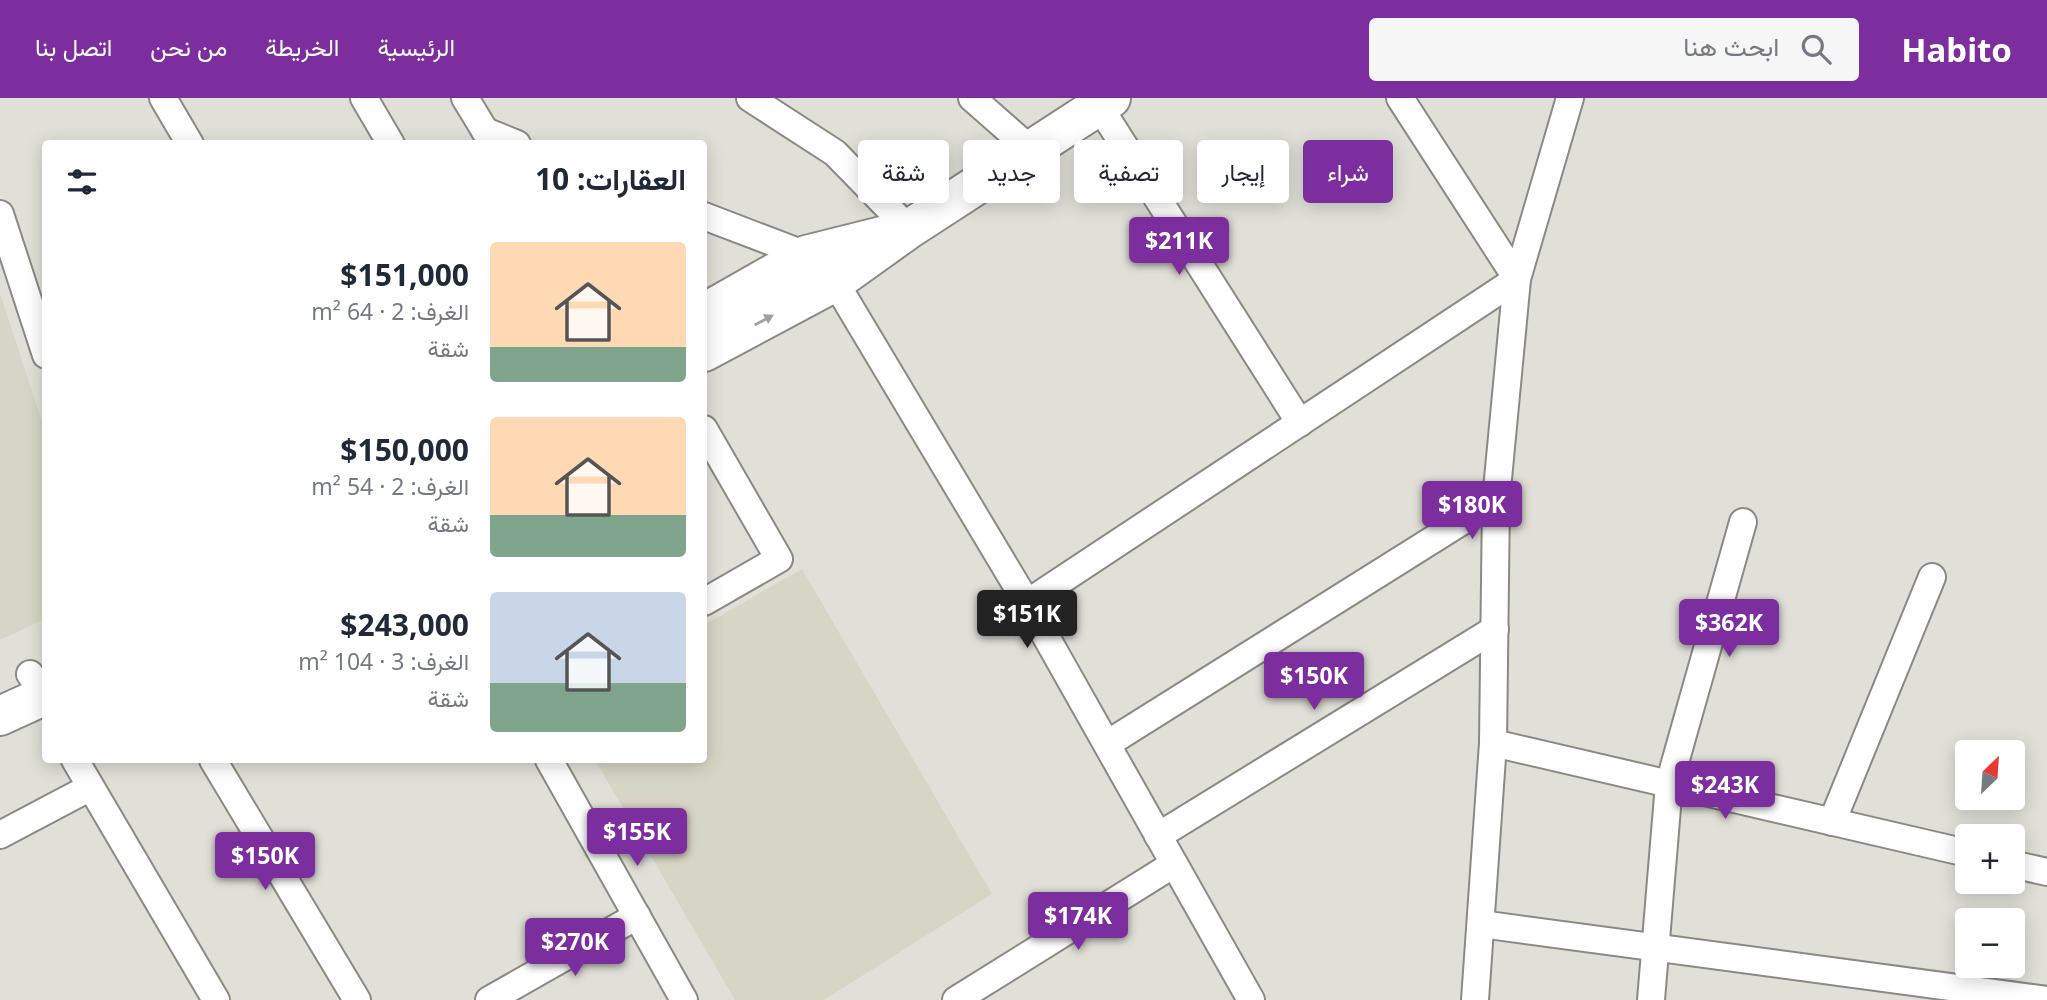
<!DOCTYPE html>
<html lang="ar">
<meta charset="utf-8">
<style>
:root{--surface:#fff;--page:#f6f6f7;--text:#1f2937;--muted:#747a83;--accent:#7c2d9e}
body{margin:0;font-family:"Noto Sans",Vazirmatn,sans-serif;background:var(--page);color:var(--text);direction:rtl;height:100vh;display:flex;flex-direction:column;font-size:26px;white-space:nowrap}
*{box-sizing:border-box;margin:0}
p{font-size:23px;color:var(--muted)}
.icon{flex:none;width:38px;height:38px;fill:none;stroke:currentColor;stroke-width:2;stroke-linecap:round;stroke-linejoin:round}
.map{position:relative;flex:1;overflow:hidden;direction:ltr}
.details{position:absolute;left:42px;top:42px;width:665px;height:623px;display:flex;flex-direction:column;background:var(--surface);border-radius:7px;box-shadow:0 4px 18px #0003;direction:rtl}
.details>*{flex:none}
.hud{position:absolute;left:728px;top:42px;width:665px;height:63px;direction:rtl;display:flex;gap:14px}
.needle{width:46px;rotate:25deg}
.buttons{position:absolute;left:1955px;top:642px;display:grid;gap:14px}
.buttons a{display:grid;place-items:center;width:70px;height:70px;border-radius:7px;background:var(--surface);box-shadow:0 4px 18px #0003;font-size:35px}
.price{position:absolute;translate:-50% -60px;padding:0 16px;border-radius:7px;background:var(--accent);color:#fff;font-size:23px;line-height:46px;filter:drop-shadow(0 2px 4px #0008)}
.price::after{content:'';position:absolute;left:50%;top:42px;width:21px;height:16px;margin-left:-10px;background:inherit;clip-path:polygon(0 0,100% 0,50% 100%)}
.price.active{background:#222;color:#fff}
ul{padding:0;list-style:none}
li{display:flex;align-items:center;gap:21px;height:175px;padding:0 21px}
li span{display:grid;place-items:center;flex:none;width:196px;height:140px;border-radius:7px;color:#555}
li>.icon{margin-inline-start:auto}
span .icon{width:84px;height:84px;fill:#fffc;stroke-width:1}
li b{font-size:30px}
h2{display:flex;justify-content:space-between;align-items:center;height:84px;padding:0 21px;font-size:30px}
.pill{padding:0 24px;border-radius:7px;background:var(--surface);box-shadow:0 4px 18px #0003;font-size:24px;line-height:63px}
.pill.active{background:var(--accent);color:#fff}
header{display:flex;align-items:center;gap:42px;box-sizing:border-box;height:98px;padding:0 35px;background:var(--accent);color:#fff}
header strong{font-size:33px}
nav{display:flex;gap:38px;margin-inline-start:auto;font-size:24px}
.search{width:490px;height:63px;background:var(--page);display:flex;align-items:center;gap:18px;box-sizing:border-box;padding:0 24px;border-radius:7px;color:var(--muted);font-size:26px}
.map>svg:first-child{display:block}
</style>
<header>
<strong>Habito</strong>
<div class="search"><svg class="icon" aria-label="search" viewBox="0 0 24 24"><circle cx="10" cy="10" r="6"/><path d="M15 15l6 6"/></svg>ابحث هنا</div>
<nav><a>الرئيسية</a><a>الخريطة</a><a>من نحن</a><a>اتصل بنا</a></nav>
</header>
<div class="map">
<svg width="2047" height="902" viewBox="0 0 2047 902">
<rect width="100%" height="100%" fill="#e1e0d8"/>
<g fill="#d7d6c6">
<polygon points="0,195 46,336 45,521 0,542"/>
<polygon points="802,471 992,796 824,902 735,902 595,662 704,662 704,527"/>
</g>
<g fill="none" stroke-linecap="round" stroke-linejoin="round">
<defs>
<g id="street">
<polyline points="163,0 190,46"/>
<polyline points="364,0 391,46"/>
<polyline points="465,0 493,46"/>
<polyline points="750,0 835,55 909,131"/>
<polyline points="972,0 1031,52"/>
<polyline points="1099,8 1300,325"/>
<polyline points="485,33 517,46"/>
<polyline points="0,116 46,257"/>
<polyline points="704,118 806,157"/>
<polyline points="835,184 1027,505 1251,902"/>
<polyline points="704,331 779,461 704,504"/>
<polyline points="1027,505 1517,181 1400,0"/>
<polyline points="30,576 46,600"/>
<polyline points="1493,645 1967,755"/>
<polyline points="1107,646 1496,402"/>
<polyline points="75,662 216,902"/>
<polyline points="213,662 357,902"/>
<polyline points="549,662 684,902"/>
<polyline points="1832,724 1932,479"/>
<polyline points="0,737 89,690"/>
<polyline points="1158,738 1495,531"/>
<polyline points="2012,766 2047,774"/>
<polyline points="1481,826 2047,902"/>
<polyline points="489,902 637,818"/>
<polyline points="956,902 1174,766"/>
<polyline points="1475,902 1493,645 1496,402 1517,181 1570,0"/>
<polyline points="1651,902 1669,686 1743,424"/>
</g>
<g id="secondary">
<polyline points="704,215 806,157 886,137"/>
<polyline points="704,254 835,184 909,131 1111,0"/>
<polyline points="0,618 46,597"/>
</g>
</defs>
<use href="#street" stroke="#8a8a82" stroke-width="30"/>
<use href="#secondary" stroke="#8a8a82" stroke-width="42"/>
<use href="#street" stroke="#fff" stroke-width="26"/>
<use href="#secondary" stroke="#fff" stroke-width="38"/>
</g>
<defs><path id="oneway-solid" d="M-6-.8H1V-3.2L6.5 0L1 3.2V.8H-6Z" transform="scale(1.75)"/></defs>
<use fill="#a0a09f" href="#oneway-solid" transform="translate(764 222) rotate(-28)"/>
</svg>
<div class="buttons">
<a><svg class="needle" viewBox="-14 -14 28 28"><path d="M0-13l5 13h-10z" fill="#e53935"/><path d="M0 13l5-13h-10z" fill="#747a83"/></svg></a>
<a>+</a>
<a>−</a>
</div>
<b class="price" style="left:1179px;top:179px">$211K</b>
<b class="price" style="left:1472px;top:443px">$180K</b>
<b class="price active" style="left:1027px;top:552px">$151K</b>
<b class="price" style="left:1729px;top:561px">$362K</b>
<b class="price" style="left:1314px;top:614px">$150K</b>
<b class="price" style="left:1725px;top:723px">$243K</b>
<b class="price" style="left:637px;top:770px">$155K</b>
<b class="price" style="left:265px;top:794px">$150K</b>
<b class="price" style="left:1078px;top:854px">$174K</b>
<b class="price" style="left:575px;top:880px">$270K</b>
<div class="hud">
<a class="pill active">شراء</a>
<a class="pill">إيجار</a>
<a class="pill">تصفية</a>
<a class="pill">جديد</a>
<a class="pill">شقة</a>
</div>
<section class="details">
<h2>العقارات: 10<svg class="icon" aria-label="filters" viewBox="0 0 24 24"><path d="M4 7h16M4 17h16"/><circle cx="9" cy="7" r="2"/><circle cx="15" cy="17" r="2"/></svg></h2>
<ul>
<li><span style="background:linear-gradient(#ffd9b3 75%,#7fa58c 0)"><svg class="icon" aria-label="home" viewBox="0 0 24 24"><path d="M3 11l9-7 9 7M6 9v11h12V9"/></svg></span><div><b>$151,000</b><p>الغرف: 2 · 64 m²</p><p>شقة</p></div></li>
<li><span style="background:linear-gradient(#ffd9b3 70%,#7fa58c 0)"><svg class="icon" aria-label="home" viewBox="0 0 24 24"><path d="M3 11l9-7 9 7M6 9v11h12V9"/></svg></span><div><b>$150,000</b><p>الغرف: 2 · 54 m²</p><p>شقة</p></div></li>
<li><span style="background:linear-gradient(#c9d6e8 65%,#7fa58c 0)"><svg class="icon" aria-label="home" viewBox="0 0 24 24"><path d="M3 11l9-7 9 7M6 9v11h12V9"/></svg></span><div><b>$243,000</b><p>الغرف: 3 · 104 m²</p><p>شقة</p></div></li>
</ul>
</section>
</div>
